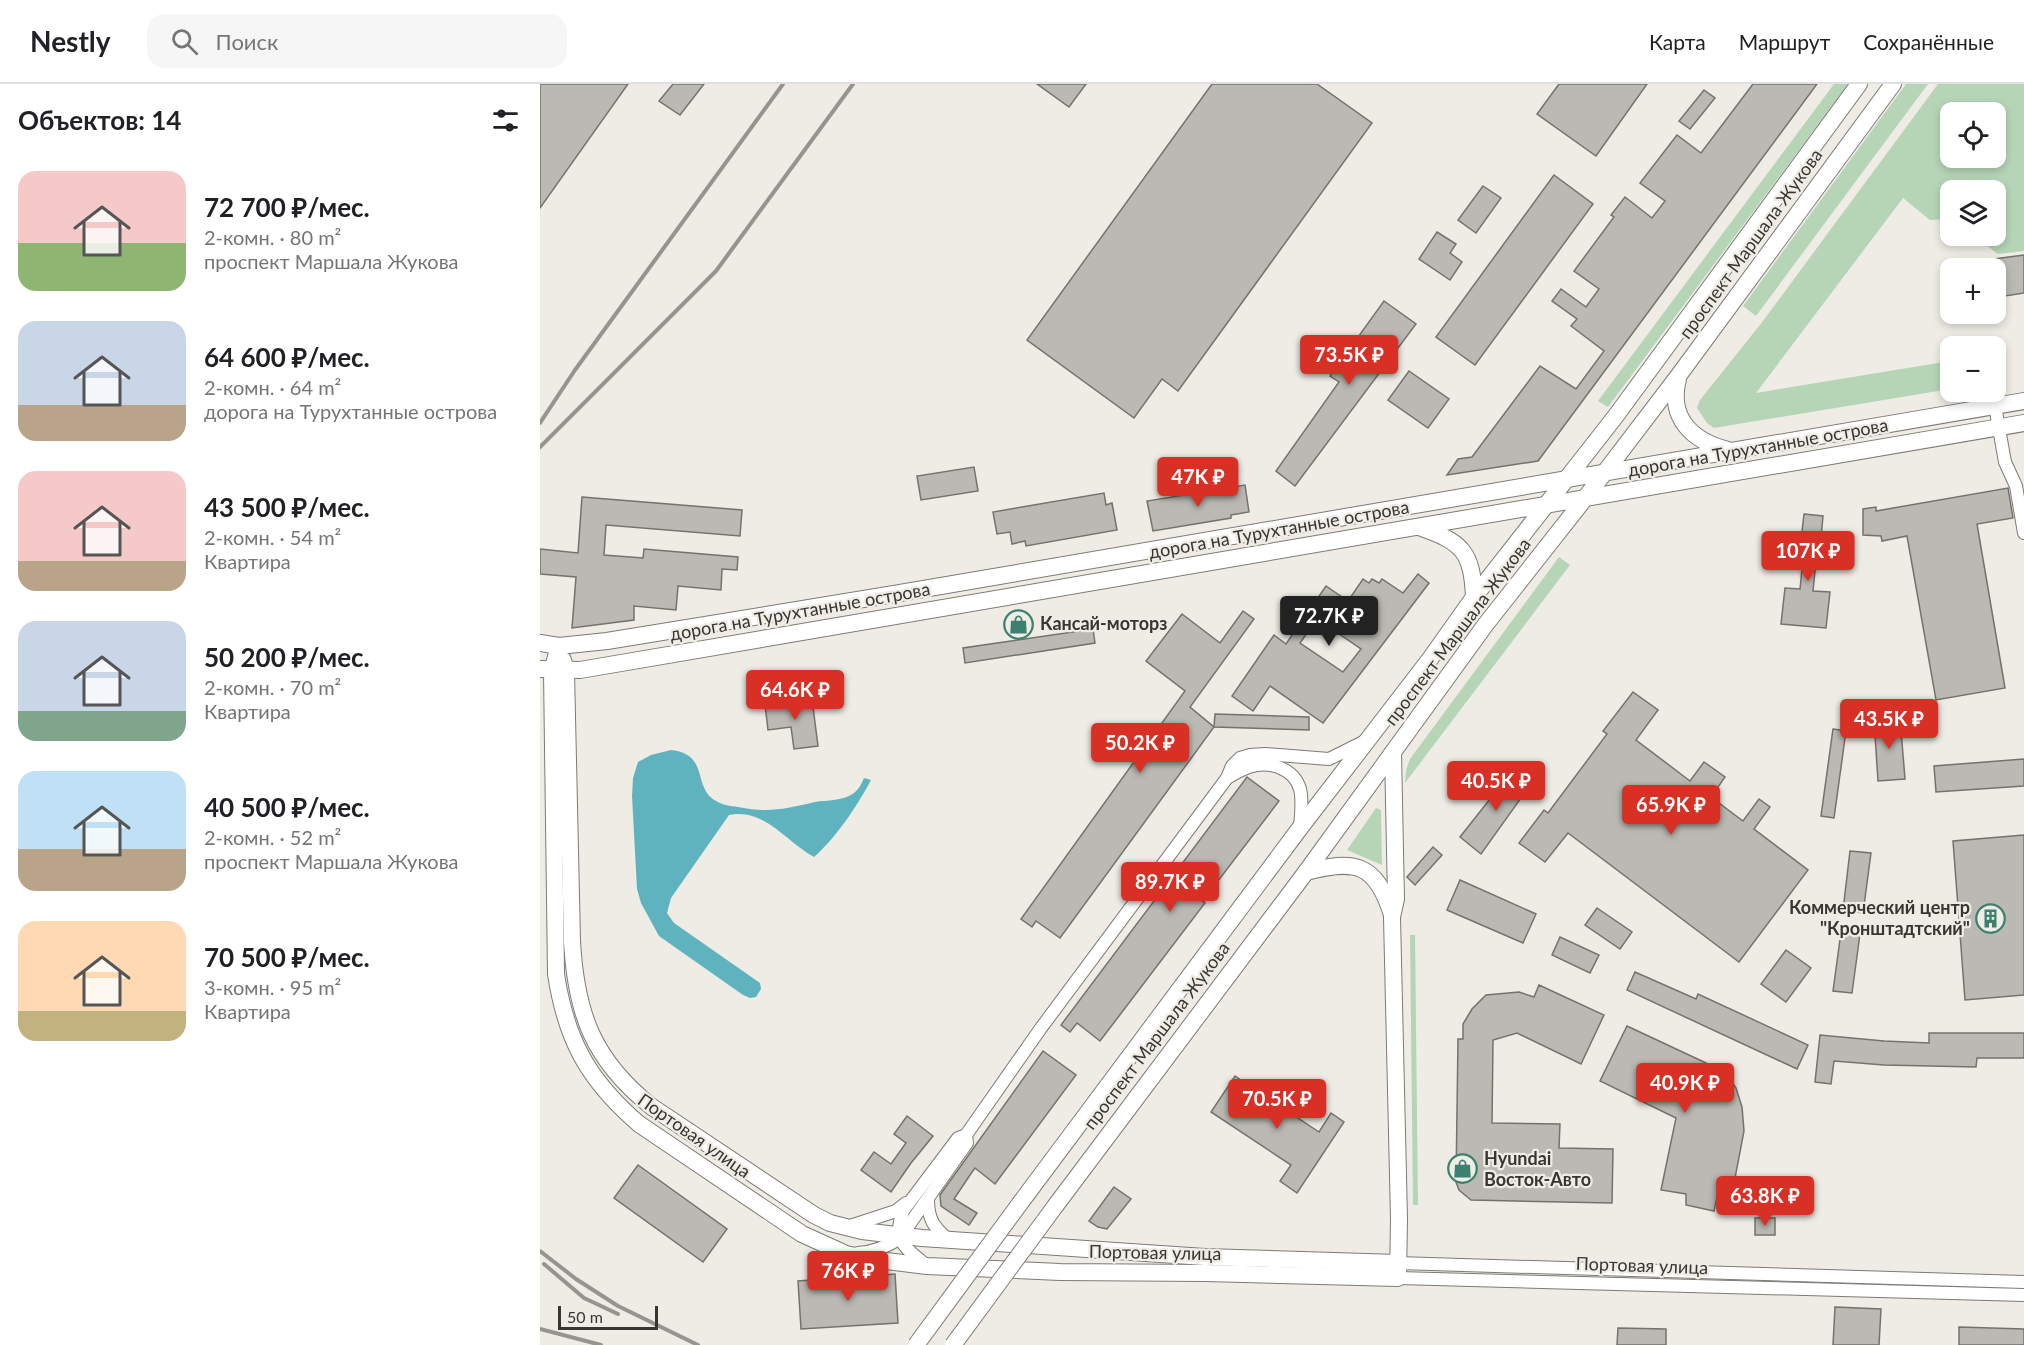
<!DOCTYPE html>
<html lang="ru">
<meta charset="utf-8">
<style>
:root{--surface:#fff;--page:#f6f6f6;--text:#202124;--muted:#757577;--line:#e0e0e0;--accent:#d93025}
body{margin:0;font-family:Lato,sans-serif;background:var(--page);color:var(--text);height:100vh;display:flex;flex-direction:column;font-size:22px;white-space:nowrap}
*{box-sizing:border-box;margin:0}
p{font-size:20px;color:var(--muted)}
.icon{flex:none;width:33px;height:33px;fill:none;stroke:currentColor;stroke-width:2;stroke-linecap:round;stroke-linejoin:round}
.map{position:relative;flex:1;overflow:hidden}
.panel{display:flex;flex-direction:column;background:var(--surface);width:540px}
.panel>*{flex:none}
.buttons{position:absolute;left:1400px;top:18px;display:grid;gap:12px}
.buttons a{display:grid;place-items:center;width:66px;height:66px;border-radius:12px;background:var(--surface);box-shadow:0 3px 9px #0003;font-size:30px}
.scale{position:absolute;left:18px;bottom:15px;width:100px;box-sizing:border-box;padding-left:6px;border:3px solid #373633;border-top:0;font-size:16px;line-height:21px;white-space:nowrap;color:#373633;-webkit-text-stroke:4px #eeece5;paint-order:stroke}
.price{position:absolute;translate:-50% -51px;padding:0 14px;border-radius:6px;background:var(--accent);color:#fff;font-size:20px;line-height:39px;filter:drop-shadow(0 2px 3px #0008)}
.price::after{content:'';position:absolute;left:50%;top:36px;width:18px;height:14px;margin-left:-9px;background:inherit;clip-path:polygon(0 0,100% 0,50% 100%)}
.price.active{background:#222;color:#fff}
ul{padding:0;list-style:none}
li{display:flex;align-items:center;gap:18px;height:150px;padding:0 18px}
li span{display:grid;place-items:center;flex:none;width:168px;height:120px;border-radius:18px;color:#555}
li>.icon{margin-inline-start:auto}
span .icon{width:72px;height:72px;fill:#fffc;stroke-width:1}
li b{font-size:26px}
h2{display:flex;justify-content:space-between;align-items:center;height:72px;padding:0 18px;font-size:26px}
header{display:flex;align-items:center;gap:36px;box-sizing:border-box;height:84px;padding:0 30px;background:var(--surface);border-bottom:2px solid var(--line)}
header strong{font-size:28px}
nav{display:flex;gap:33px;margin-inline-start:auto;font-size:21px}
.search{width:420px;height:54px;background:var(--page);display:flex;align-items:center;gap:15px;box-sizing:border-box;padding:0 21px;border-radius:18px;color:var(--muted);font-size:22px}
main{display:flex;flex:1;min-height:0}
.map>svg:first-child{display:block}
</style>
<header>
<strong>Nestly</strong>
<div class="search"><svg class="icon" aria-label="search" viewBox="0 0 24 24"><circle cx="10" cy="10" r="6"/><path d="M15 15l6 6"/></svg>Поиск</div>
<nav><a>Карта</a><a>Маршрут</a><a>Сохранённые</a></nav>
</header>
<main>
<section class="panel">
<h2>Объектов: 14<svg class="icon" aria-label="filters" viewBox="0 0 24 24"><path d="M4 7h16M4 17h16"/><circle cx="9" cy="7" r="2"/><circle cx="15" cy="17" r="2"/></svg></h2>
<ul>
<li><span style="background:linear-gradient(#f6c9c9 60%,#8fb573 0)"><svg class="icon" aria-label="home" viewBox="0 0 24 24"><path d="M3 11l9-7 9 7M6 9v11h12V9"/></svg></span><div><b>72 700 ₽/мес.</b><p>2-комн. · 80 m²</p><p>проспект Маршала Жукова</p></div></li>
<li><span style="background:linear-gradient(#c9d6e8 70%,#b9a48a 0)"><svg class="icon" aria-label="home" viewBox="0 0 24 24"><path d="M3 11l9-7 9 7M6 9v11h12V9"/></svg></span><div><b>64 600 ₽/мес.</b><p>2-комн. · 64 m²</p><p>дорога на Турухтанные острова</p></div></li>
<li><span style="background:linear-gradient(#f6c9c9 75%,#b9a48a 0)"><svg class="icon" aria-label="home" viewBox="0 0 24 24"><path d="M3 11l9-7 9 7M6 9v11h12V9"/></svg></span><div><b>43 500 ₽/мес.</b><p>2-комн. · 54 m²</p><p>Квартира</p></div></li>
<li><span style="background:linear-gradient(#c9d6e8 75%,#7fa58c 0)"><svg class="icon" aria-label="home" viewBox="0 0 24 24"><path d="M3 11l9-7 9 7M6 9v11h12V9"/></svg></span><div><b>50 200 ₽/мес.</b><p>2-комн. · 70 m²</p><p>Квартира</p></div></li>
<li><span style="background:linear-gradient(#bfe0f5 65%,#b9a48a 0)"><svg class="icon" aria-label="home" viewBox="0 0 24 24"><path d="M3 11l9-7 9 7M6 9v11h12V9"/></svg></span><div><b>40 500 ₽/мес.</b><p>2-комн. · 52 m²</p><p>проспект Маршала Жукова</p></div></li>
<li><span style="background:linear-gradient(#ffd9b3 75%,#c2b280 0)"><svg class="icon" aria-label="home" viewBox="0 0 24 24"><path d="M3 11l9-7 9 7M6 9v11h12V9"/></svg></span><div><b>70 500 ₽/мес.</b><p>3-комн. · 95 m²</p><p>Квартира</p></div></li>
</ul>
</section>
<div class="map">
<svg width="1484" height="1261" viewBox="0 0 1484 1261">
<rect width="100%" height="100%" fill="#eeece5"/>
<g fill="#b6d5b7" fill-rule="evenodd">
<polygon points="1294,0 1308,0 1068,323 1058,317"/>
<polygon points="1366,0 1388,0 1216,232 1203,222"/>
<path d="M1398,0H1484V167L1458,170L1434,152H1455V106H1410V135L1390,136L1363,114L1216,309L1410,277V305L1174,344L1167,339L1157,324L1160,316L1223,237ZM1410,28H1455V74H1410Z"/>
<polygon points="1019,473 1030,481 865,699 866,686 870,675"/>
<polygon points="836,724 841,726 842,781 807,766"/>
<polygon points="870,851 875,851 878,1121 873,1121"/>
</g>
<path fill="#5fb3bf" d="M131,666C170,670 152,704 176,717C182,721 191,722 198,723C229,729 244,725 275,718C287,716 304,717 314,709C319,705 322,699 324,694L331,696C318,721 295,755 274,773C246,758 225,724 189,731L131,814L127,829L134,839L220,899L221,905L216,913L210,914L203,911L119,852L101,819L97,805L92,712L93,694L98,678L111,671Z"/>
<g fill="#bbb9b3" stroke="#74726c" stroke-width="1.5" fill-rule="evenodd">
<polygon points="0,0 88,0 0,124"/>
<polygon points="133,0 164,0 140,31 119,17"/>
<polygon points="497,0 546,0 529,23"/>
<polygon points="672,0 777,0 832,39 638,307 622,295 594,334 487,256"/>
<polygon points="1019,0 1107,0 1056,72 997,30"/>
<polygon points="1213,0 1277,0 998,377 907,391 918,375 932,373 1000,282 1036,305 1064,267 1031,242 1037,235 1012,217 1021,205 1046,223 1059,205 1034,187 1074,133 1071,131 1085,113 1112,134 1125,117 1100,99 1137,51 1161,69"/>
<polygon points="1164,6 1175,14 1150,45 1139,37"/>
<polygon points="1014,91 1053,120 935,281 896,253"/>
<polygon points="943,102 961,114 936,149 918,136"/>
<polygon points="897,148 916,160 910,169 922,178 910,196 879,175"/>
<polygon points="1484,171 1484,209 1459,213 1454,175"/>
<polygon points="844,217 876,240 755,402 736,387 799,298 790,292"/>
<polygon points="869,287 909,315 888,344 848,316"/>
<polygon points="434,383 438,407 381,416 377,392"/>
<polygon points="705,401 709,428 691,431 691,434 613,447 607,417"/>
<polygon points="1468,404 1473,434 1437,440 1465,604 1396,616 1367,452 1342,457 1341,452 1323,451 1323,425 1336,423 1336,427"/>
<polygon points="564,409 566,421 572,419 577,446 486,462 485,457 472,460 470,448 457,450 453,428"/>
<polygon points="42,413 202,426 200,452 66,441 64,471 103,474 104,465 198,473 197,486 182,485 181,506 138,502 136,526 94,522 94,536 32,544 36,493 0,490 0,465 38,469"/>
<polygon points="1264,430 1283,432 1279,477 1276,477 1273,507 1290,508 1286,544 1241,540 1245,504 1260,505 1263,475 1259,475"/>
<path d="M878,490L889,499L783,639L730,602L713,627L692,612L734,551L746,560L786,502L808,517L823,495L829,499L832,495L839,499L842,495L863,509ZM777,535L821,565L803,588L760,559Z"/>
<polygon points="703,527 714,535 650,623 674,643 520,854 496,837 492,843 481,835 645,607 606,577 642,530 680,559"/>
<polygon points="553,545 555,559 425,579 423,564"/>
<polygon points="1093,608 1118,626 1096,656 1150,697 1164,678 1185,693 1171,713 1203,737 1219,715 1230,723 1214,745 1268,786 1199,878 1028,749 1005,778 979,759 1004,726 1008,729 1067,650 1063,647"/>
<polygon points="272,615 278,662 254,665 251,643 228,646 225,621"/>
<polygon points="675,630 769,633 769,646 674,643"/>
<polygon points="1360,634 1365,695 1338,697 1334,636"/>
<polygon points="1293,645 1306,647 1294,734 1281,732"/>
<polygon points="1484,675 1484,702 1396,708 1394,682"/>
<polygon points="973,686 991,700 941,770 920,753"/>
<polygon points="707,693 739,717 678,797 656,780 641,801 665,819 560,957 537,939 530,948 521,941"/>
<polygon points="1484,751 1484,911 1425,916 1413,757"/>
<polygon points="893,763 902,771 875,801 867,793"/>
<polygon points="1310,767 1331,769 1323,829 1303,826"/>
<polygon points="920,796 996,830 983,859 907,826"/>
<polygon points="1057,824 1092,848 1080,865 1045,841"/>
<polygon points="1301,848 1320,850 1312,909 1293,907"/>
<polygon points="1020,853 1059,871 1050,889 1012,871"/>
<polygon points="1246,866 1271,884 1246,918 1221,900"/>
<polygon points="1095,888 1156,915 1158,910 1268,961 1257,985 1087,906"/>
<polygon points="999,901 1064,931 1041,980 977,949 953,956 952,1039 1020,1040 1019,1064 1073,1065 1072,1119 931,1116 919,1106 916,1098 918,955 923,955 923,940 932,925 946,911 979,908 994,913"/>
<polygon points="1087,942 1166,979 1188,992 1196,1004 1202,1023 1204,1047 1191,1115 1177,1113 1174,1127 1146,1121 1146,1110 1121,1106 1136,1034 1060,997"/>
<polygon points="1389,949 1484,949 1484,974 1437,974 1436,983 1344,981 1294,977 1291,1000 1275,998 1280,951 1344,957 1389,959"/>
<polygon points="503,967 536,991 455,1100 435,1084 432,1088 414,1115 437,1129 429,1141 401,1122 400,1111"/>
<polygon points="695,992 779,1048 791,1029 804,1038 757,1109 740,1097 751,1081 671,1028"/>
<polygon points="367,1032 393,1052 371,1079 351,1108 321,1086 334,1068 351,1080 366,1059 354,1050"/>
<polygon points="98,1081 187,1145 163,1178 74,1114"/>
<polygon points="574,1103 591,1115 567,1145 558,1143 549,1137"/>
<rect x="1215" y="1134" width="20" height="17"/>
<polygon points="355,1190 358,1239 261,1245 258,1197"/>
<polygon points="1295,1223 1341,1225 1339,1261 1293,1261"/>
<polygon points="1419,1243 1484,1245 1484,1261 1419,1261"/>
<polygon points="1078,1244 1126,1245 1126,1261 1077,1261"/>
</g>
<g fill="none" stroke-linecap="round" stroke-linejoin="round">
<defs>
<g id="street">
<polyline points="1455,322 1465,378 1476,402 1484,449"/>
<path d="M687,694C694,690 701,686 709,683C728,676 754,684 760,705C763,717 761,731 760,743"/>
<path d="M388,1116C388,1135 394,1144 409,1156"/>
<polyline points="307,1143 356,1127 366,1119"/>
<path d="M318,1169C334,1168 346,1163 359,1155L427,1059L426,1051"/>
<polyline points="858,1179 1484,1198"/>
<path d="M387,1182C365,1163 352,1158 363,1127L418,1054L426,1051L501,944L687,694L692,682L700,674L710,671L725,670L789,675L823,658"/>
<polyline points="858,1194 1484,1211"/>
</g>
<g id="secondary">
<path d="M1138,295C1128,334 1152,357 1188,366"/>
<path d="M879,443C922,458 932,467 934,513"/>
<polyline points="0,559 19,562 67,557 354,510 1484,317"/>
<path d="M19,562L12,587L16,890C26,956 48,996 99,1040L262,1150L306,1170L330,1175L387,1182L520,1188L665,1189L858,1194L859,1135L852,833L856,815L853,668"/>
<path d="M23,576L26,587L32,857C36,930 53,976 112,1023L274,1131L290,1139L322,1147L382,1154L665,1173L858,1179"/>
<polyline points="0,585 40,586 1484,339"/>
<path d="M766,788C815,775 836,779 852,831"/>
<polyline points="481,1118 760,744 890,575 934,513 1075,333 1319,0"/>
<polyline points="516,1121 766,788 946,540 1046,413 1139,291 1353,0"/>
</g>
</defs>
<use href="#street" stroke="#7d7b75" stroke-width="14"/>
<use href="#secondary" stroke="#7d7b75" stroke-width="18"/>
<use href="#street" stroke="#fff" stroke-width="12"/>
<use href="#secondary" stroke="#fff" stroke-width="16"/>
<g stroke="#95948f" stroke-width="4">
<polyline points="0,339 35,286 243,0"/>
<polyline points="0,363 176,187 313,0"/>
<polyline points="0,1167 36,1195 78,1222 158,1261"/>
<polyline points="4,1180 44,1214 78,1230"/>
<polyline points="0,1245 61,1261"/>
</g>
<defs>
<g id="secondary-bridge">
<polyline points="376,1261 481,1118"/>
<polyline points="413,1261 516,1121"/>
</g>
</defs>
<use href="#secondary-bridge" stroke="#7d7b75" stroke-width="18" stroke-linecap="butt"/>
<use href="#secondary-bridge" stroke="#fff" stroke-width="16"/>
</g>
<defs>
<symbol id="shop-ring" viewBox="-11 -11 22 22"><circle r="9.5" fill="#eeece5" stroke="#3e8070" stroke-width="1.5"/><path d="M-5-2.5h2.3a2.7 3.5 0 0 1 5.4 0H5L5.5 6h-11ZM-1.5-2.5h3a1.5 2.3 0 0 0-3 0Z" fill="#3e8070"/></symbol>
<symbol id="building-ring" viewBox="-11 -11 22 22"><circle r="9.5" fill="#eeece5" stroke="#3e8070" stroke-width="1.5"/><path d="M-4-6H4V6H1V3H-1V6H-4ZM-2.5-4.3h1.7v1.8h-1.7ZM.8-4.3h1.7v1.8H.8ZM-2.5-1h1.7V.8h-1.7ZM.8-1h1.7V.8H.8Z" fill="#3e8070"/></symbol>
</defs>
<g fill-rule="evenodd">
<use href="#shop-ring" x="462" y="524" width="33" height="33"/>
<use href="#building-ring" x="1434" y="818" width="33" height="33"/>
<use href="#shop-ring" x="906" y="1068" width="33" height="33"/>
</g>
<g text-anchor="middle" stroke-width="4.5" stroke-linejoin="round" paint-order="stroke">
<g font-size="18" fill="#373633" stroke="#eeece5">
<text transform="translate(1211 160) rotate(-54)" y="6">проспект Маршала Жукова</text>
<text transform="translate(1218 364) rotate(-10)" y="6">дорога на Турухтанные острова</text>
<text transform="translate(739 446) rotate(-10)" y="6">дорога на Турухтанные острова</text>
<text transform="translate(260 528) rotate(-10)" y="6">дорога на Турухтанные острова</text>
<text transform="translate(918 548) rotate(-53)" y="6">проспект Маршала Жукова</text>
<text transform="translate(617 952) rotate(-53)" y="6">проспект Маршала Жукова</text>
<text transform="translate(154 1052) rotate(35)" y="6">Портовая улица</text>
<text transform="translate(615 1169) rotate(1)" y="6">Портовая улица</text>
<text transform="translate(1102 1182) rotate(2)" y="6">Портовая улица</text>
</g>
<g font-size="18" font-weight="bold" fill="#373633" stroke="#eeece5" text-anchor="start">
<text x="500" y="546">Кансай-моторз</text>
<text x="1430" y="830" text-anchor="end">Коммерческий центр<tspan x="1430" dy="21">"Кронштадтский"</tspan></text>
<text x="944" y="1081">Hyundai<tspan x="944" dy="21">Восток-Авто</tspan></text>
</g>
</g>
</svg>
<div class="buttons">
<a><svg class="icon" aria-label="locate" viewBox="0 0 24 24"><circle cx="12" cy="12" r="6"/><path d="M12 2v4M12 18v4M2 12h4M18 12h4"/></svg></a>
<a><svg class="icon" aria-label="layers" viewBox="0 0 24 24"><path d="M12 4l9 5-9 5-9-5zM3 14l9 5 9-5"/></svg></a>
<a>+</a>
<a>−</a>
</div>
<div class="scale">50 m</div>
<b class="price" style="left:809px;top:302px">73.5K ₽</b>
<b class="price" style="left:658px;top:424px">47K ₽</b>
<b class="price" style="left:1268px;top:498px">107K ₽</b>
<b class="price active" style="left:789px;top:563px">72.7K ₽</b>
<b class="price" style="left:255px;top:637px">64.6K ₽</b>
<b class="price" style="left:1349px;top:666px">43.5K ₽</b>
<b class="price" style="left:600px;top:690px">50.2K ₽</b>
<b class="price" style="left:956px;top:728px">40.5K ₽</b>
<b class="price" style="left:1131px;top:752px">65.9K ₽</b>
<b class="price" style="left:630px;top:829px">89.7K ₽</b>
<b class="price" style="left:1145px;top:1030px">40.9K ₽</b>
<b class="price" style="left:737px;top:1046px">70.5K ₽</b>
<b class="price" style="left:1225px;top:1143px">63.8K ₽</b>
<b class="price" style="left:308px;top:1218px">76K ₽</b>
</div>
</main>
